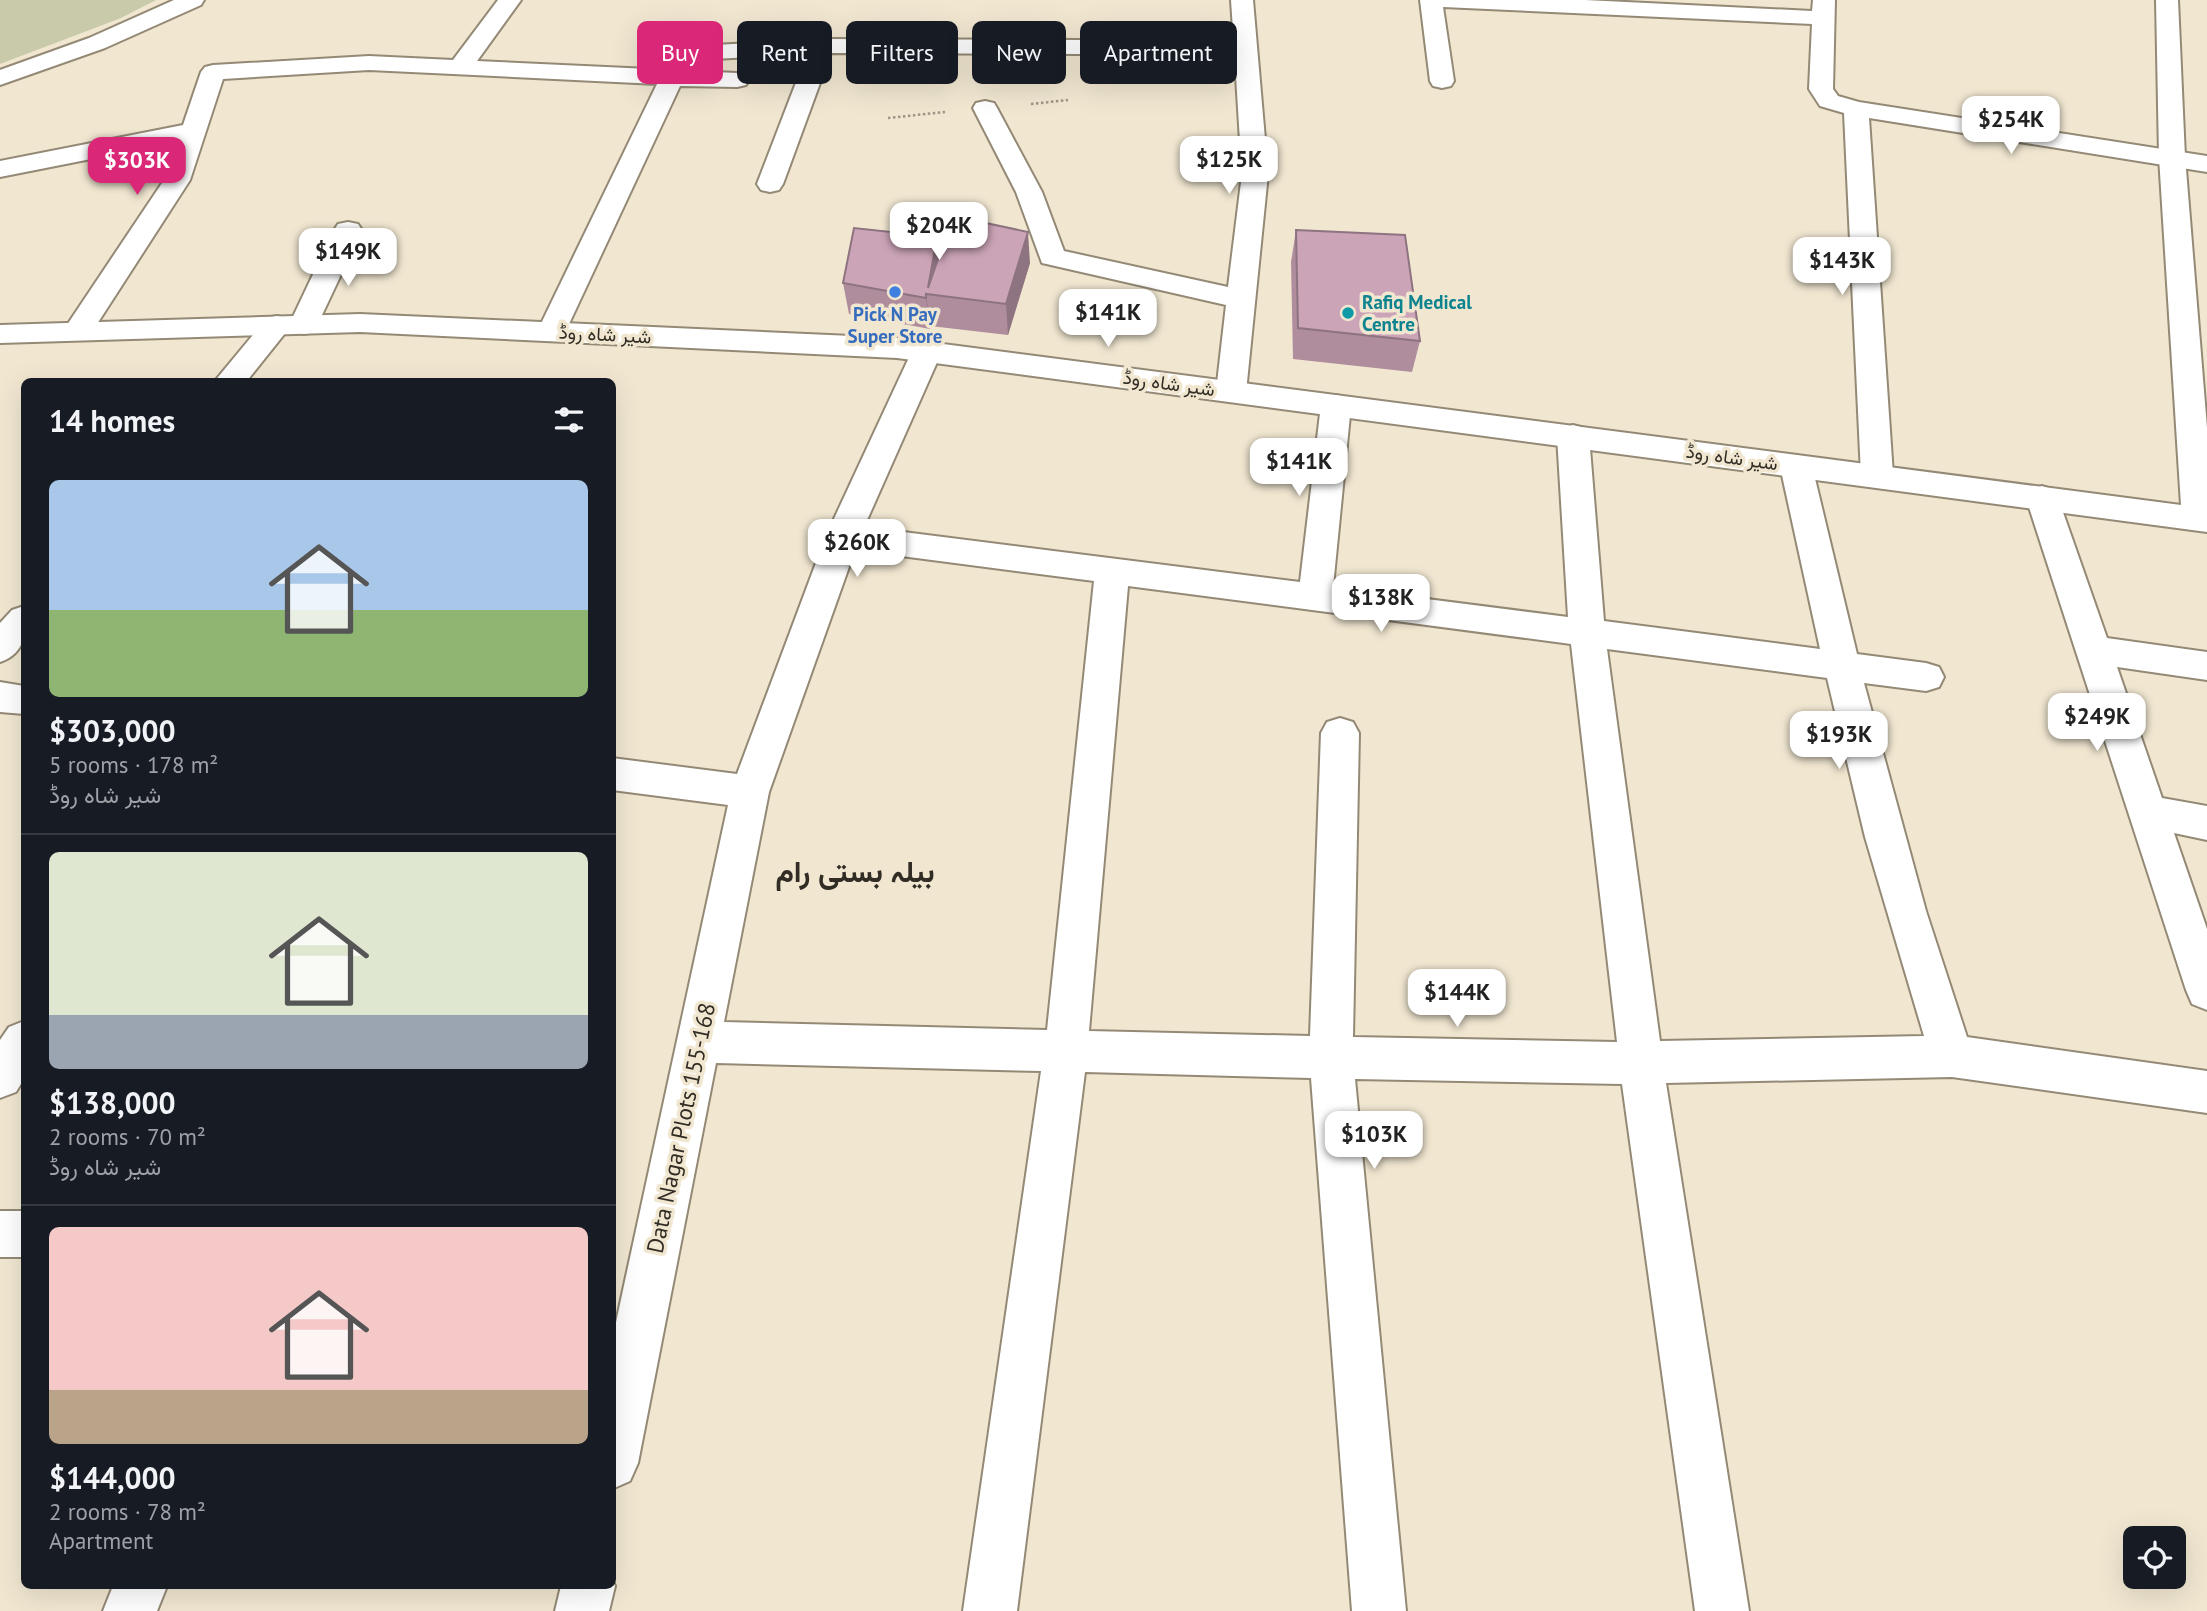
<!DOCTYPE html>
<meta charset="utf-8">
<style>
:root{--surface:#171b24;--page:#242831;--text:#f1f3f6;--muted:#9ea1a6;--line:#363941;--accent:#db2777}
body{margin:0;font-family:"PT Sans",Vazirmatn,sans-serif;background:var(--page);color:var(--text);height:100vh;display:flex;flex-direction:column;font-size:26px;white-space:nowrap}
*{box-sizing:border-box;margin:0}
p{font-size:23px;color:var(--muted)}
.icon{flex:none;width:38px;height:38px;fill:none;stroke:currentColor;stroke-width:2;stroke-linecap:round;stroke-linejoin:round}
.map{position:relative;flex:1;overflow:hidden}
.drawer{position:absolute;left:21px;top:378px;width:595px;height:1211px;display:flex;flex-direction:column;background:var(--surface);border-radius:10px;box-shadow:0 7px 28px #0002}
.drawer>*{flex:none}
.top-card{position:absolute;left:637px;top:21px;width:665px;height:63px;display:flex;gap:14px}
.tools{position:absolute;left:2123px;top:1526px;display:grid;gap:14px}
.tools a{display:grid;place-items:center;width:63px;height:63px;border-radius:10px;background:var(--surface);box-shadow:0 7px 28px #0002;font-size:35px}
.price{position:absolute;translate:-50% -60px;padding:0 16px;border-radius:14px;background:#fff;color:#222;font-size:23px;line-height:46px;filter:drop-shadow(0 2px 4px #0008)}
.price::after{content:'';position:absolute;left:50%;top:42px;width:21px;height:16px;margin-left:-10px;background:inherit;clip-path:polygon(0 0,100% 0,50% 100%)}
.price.active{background:var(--accent);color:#fff}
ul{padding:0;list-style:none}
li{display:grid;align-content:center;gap:14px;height:371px;padding:0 28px}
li+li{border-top:2px solid var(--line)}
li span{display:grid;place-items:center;height:217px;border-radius:10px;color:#555}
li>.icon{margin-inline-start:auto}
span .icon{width:126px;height:126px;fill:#fffc;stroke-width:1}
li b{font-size:30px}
h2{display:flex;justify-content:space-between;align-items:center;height:84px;padding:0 28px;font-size:30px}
.chip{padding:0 24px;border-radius:10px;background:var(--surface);box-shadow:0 7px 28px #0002;font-size:24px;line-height:63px}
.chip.active{background:var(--accent);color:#fff}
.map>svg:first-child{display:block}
</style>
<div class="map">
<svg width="2207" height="1611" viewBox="0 0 2207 1611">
<rect width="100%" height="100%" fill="#f1e7d1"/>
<polygon fill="#c8caaa" points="0,0 156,0 121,18 0,64"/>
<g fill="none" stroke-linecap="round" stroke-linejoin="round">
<defs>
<g id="minor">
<polygon points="498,0 521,0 477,61 737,73 746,75 749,80 746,85 737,87 680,86 562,339 552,341 542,339 537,332 657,84 369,70 223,79 190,180 88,338 78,340 68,338 63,331 164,180 177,142 0,177 0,161 183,125 201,72 205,67 213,65 369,56 453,60"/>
<polygon points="1231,0 1253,0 1268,174 1246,392 1242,399 1231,402 1220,399 1216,392 1226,305 1042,263 1016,192 973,108 976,103 985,101 994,103 997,108 1042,192 1064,251 1228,287 1242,174 1235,60 1081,54 831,53 783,184 779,190 770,192 761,190 757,184 807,54 661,62 653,60 649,55 653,50 661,48 822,39 1081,40 1234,45"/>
<polygon points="1420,0 1585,0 1812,11 1813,0 1835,0 1833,89 1838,96 1859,102 2207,156 2207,172 1869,118 1893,475 1888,483 1877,486 1866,483 1861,475 1844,113 1820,106 1809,89 1812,24 1443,7 1454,81 1451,86 1442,88 1433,86 1430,81"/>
<polygon points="348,222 358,224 362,230 314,332 304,334 294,332 290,327 246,382 214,382 267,318 277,316 287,318 290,323 334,230 338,224"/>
<path d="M927,341L937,344L942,351L864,527L1300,582L1321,405L1325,398L1336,395L1347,398L1351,405L1333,587L1568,617L1557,436L1562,428L1573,425L1584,428L1589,436L1604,621L1820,649L1780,466L1785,458L1796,455L1807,458L1812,466L1857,654L1926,663L1939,667L1944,677L1939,687L1926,691L1864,683L1926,911L1967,1037L2207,1071V1113L1952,1077L1666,1083L1749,1611H1695L1622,1084L1355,1079L1406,1611H1352L1311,1078L1085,1072L1017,1611H963L1041,1071L716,1063L638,1463L630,1481L612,1489V1341L728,805L612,790V758L737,774L826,536L912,351L917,344ZM855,550L1094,581L1047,1030L724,1022L769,792ZM1128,586L1571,644L1617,1042L1353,1037L1359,733L1353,722L1340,718L1327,722L1321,733L1310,1036L1089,1031ZM1607,649L1827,678L1865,837L1924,1036L1660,1041Z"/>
<polygon points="2042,486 2053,490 2058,498 2107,638 2207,652 2207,680 2117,667 2162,798 2207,806 2207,840 2174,833 2207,929 2207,1010 2192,1004 2186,990 2026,498 2031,490"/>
<path d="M24,606C26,630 27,653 0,662V623L12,610Z"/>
<polygon points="0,682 24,686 24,714 0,712"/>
<polygon points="24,1021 24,1079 16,1092 0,1098 0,1040 9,1027"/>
<rect x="0" y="1211" width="24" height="46"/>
<polygon points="612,1580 615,1586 609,1611 555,1611 561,1586 612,1586"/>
<polygon points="113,1586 167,1586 157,1611 103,1611"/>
</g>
<polygon id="tertiary" points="2156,0 2178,0 2185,157 2207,428 2207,532 897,358 360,332 0,343 0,325 360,314 897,338 2181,505 2159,157"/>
<polygon id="secondary" points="174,0 204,0 201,5 105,48 0,85 0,70 89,38"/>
</defs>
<use href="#minor" stroke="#938975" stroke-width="4"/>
<use href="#tertiary" stroke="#938975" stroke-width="4"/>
<use href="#secondary" stroke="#938975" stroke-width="4"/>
<g stroke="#9c9485" stroke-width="2.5" stroke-dasharray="2.5 2.5" stroke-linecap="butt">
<polyline points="1031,104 1068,100"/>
<polyline points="888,118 945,112"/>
</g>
<use href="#minor" fill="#fff" fill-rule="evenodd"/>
<use href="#tertiary" fill="#fff" fill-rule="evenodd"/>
<use href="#secondary" fill="#fff" fill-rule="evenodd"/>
</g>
<g fill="#af8d9d">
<polygon points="1296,230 1420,341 1412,372 1293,359 1291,262"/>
<polygon points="1030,263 1008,335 930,326 930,329 849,314 843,283"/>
</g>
<g fill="#8e7380">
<polygon points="1028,232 1030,263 1008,335 1006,304"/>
<polygon points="937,237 941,269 928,288"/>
<polygon points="926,294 930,326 930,329 926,298"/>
</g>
<g fill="#cba4b7" stroke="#8e7380" stroke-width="2">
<polygon points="953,216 1028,232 1006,304 926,294 926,298 843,283 854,228 937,237 928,288"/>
<polygon points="1296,230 1405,235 1420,341 1298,328"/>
</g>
<circle fill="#3f7fe0" stroke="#f1e7d1" stroke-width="2.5" cx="895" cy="292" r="7"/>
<circle fill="#0f9aa8" stroke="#f1e7d1" stroke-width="2.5" cx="1348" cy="313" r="7"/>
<g text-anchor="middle" stroke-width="7" stroke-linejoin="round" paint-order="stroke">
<g font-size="19" font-weight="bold" fill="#0d838f" stroke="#f1e7d1" text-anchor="start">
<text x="1362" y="309">Rafiq Medical<tspan x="1362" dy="22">Centre</tspan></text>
</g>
<g font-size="19" font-weight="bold" fill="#366cbe" stroke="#f1e7d1">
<text x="895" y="321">Pick N Pay<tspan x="895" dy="22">Super Store</tspan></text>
</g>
<g font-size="19" fill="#312d25" stroke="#f1e7d1">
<text transform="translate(605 334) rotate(3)" y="7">شیر شاہ روڈ</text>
<text transform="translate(1169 383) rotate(8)" y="7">شیر شاہ روڈ</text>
<text transform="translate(1732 457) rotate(8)" y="7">شیر شاہ روڈ</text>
</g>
<g font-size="23" fill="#312d25" stroke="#f1e7d1">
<text transform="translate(681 1128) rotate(-78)" y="8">Data Nagar Plots 155-168</text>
</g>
<g font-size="30" font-weight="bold" fill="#312d25" stroke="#f1e7d1">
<text x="855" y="882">بیلہ بستی رام</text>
</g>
</g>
</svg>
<div class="tools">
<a><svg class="icon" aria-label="locate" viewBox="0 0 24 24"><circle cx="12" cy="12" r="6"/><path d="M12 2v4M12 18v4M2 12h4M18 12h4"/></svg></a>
</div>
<b class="price" style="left:2011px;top:156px">$254K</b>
<b class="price" style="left:1229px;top:196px">$125K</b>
<b class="price active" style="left:137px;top:197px">$303K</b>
<b class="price" style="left:939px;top:262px">$204K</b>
<b class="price" style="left:348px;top:288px">$149K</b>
<b class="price" style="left:1842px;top:297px">$143K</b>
<b class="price" style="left:1108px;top:349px">$141K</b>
<b class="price" style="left:1299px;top:498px">$141K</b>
<b class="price" style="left:857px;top:579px">$260K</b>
<b class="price" style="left:1381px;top:634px">$138K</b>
<b class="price" style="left:2097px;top:753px">$249K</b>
<b class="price" style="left:1839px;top:771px">$193K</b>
<b class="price" style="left:1457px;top:1029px">$144K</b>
<b class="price" style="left:1374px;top:1171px">$103K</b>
<div class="top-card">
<a class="chip active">Buy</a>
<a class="chip">Rent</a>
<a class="chip">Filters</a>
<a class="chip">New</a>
<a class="chip">Apartment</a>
</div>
<section class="drawer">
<h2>14 homes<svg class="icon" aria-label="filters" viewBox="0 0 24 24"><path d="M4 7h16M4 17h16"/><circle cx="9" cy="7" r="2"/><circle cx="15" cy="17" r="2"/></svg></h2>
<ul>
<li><span style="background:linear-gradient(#a9c7e8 60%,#8fb573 0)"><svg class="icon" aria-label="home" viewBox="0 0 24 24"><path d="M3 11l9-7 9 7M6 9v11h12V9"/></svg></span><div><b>$303,000</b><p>5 rooms · 178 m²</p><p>شیر شاہ روڈ</p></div></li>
<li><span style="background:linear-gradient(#dfe7d0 75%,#9aa5b1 0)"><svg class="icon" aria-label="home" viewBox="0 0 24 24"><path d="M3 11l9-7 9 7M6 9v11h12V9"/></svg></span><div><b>$138,000</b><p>2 rooms · 70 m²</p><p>شیر شاہ روڈ</p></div></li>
<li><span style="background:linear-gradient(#f6c9c9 75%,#b9a48a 0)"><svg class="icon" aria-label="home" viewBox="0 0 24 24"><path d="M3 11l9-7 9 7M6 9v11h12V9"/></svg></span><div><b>$144,000</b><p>2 rooms · 78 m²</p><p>Apartment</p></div></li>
</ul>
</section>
</div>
